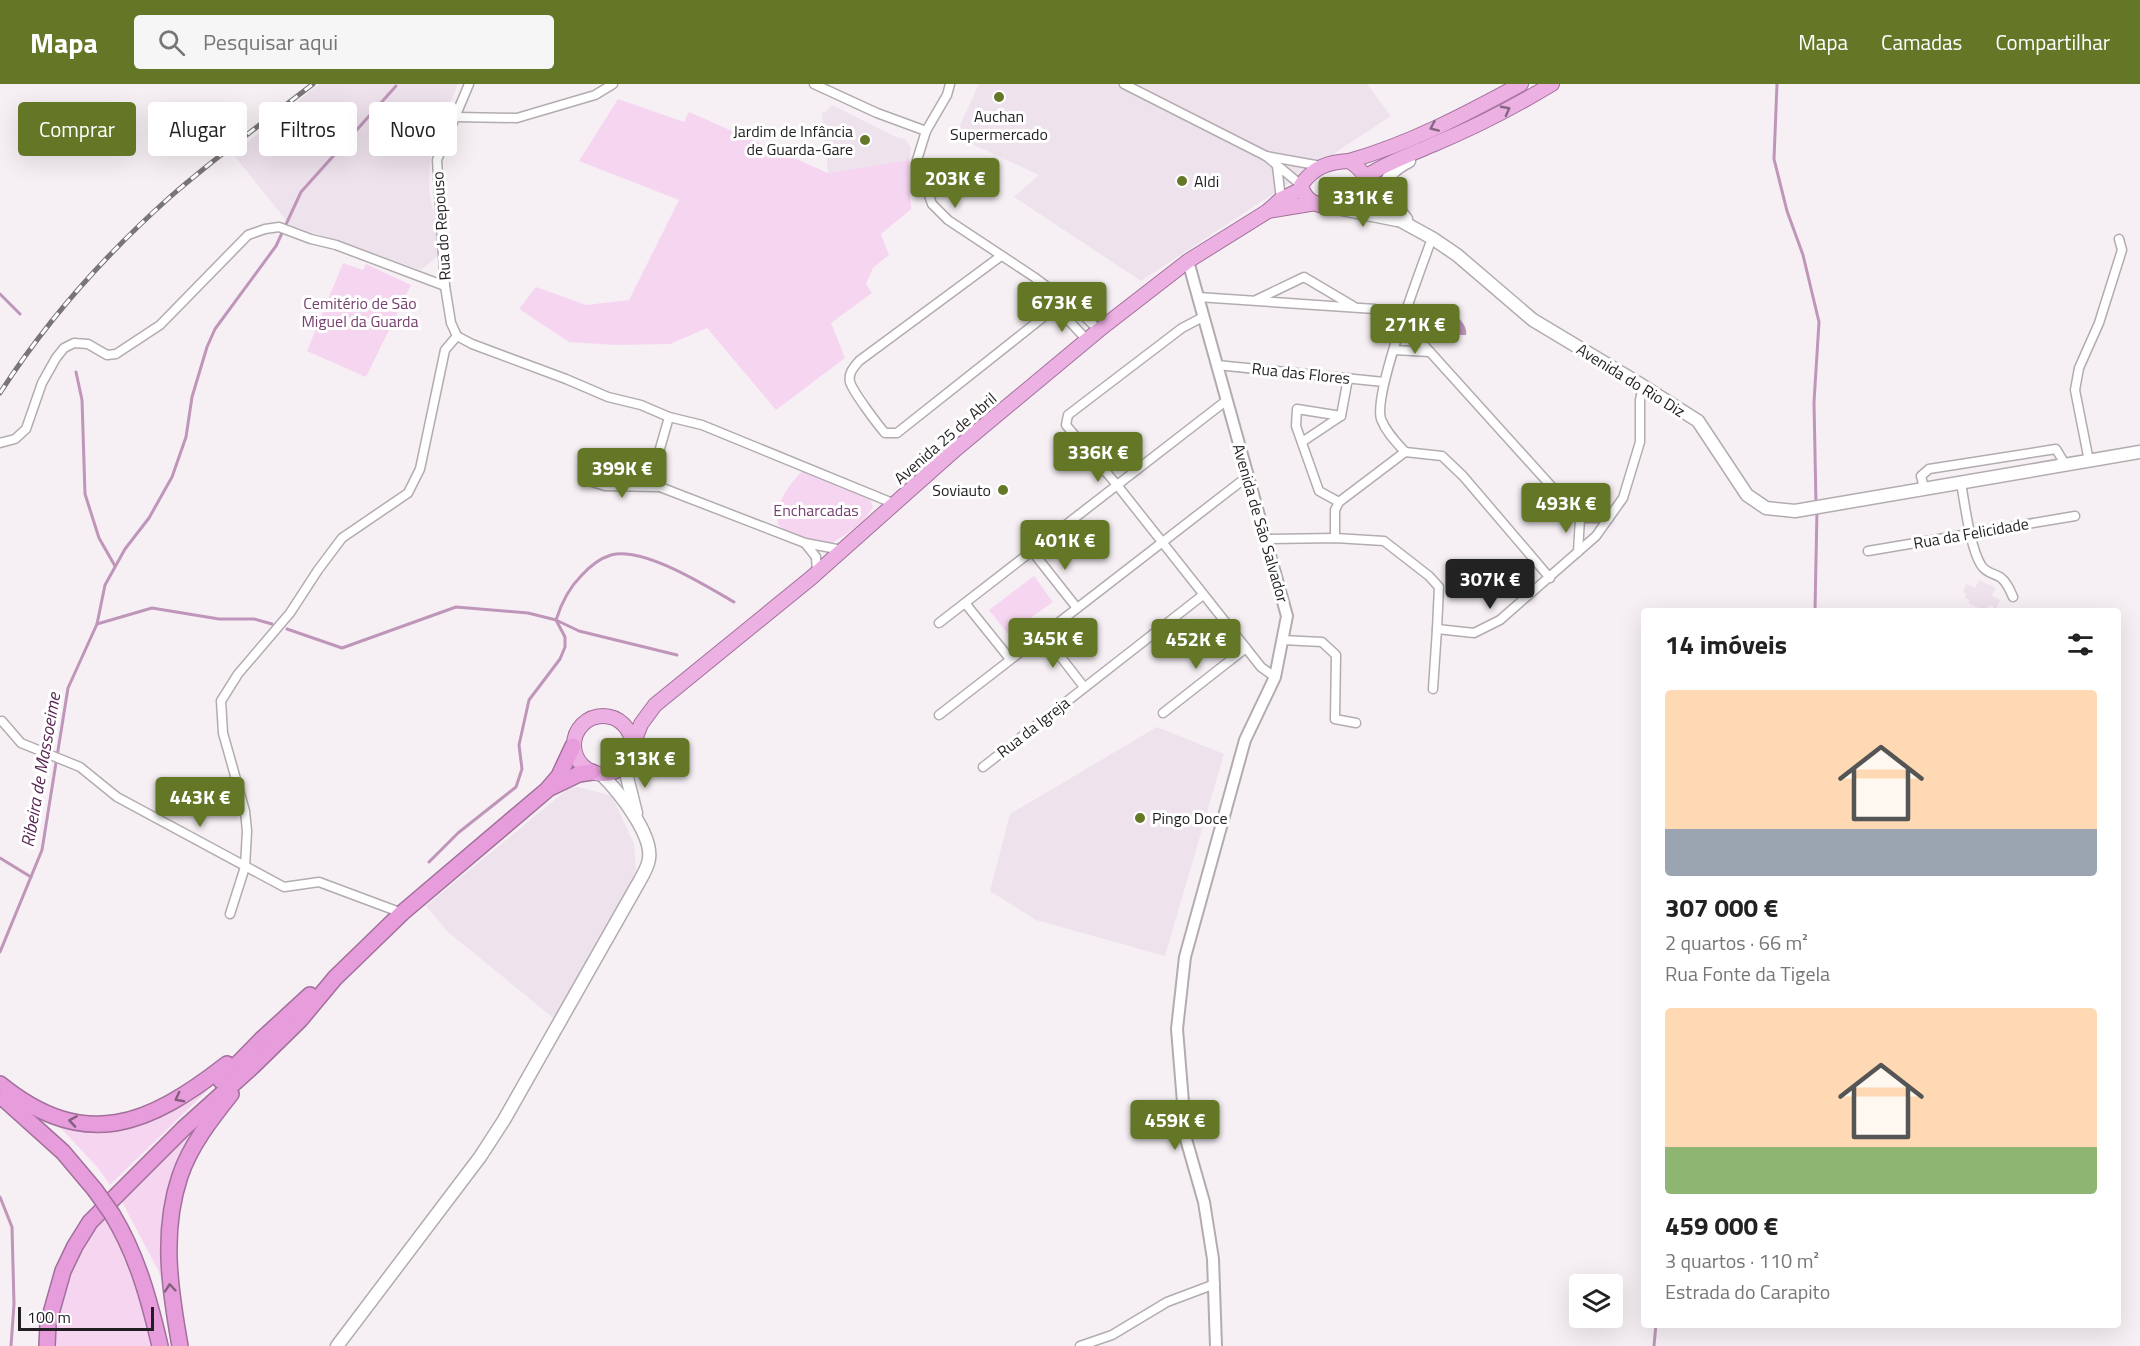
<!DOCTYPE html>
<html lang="pt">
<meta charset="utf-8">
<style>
:root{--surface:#fff;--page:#f6f6f6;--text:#222;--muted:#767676;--accent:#637727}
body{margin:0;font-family:"Titillium Web",sans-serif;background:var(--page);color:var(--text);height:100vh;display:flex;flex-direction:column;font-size:22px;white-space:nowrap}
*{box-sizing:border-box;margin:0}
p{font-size:20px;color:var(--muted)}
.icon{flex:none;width:33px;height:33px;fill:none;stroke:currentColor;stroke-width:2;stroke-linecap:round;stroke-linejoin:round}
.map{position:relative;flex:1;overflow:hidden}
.drawer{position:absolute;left:1641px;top:524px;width:480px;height:720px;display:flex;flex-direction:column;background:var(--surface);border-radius:6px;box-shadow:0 6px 24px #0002}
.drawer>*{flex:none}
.hud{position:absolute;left:18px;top:18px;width:570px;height:54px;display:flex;gap:12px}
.buttons{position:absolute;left:1569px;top:1190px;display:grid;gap:12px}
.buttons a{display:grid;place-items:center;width:54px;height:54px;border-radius:6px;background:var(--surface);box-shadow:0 6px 24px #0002;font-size:30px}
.scale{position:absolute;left:18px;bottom:15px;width:136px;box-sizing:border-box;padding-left:6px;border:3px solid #211f21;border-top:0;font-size:16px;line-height:21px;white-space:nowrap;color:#211f21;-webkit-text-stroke:4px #fff;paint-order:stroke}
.price{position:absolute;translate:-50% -51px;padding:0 14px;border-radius:6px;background:var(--accent);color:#fff;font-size:20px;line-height:39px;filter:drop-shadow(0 2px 3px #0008)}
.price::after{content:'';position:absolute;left:50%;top:36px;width:18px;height:14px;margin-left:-9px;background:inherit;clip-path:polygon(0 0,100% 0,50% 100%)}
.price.active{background:#222;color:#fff}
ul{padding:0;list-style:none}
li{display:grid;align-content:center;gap:12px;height:318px;padding:0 24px}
li span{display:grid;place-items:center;height:186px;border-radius:6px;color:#555}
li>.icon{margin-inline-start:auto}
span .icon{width:108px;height:108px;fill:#fffc;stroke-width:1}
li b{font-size:26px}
h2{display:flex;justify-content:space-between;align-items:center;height:72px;padding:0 24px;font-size:26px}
.chip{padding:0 21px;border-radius:6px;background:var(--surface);box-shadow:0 6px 24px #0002;font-size:21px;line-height:54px}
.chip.active{background:var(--accent);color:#fff}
header{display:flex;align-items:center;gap:36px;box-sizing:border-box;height:84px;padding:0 30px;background:var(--accent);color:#fff}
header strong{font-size:28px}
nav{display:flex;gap:33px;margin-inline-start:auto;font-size:21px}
.search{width:420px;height:54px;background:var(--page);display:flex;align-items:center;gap:15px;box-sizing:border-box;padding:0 21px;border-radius:6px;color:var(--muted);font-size:22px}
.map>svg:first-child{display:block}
</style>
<header>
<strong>Mapa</strong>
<div class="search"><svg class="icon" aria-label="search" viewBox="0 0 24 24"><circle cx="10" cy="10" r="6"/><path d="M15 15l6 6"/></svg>Pesquisar aqui</div>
<nav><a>Mapa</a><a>Camadas</a><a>Compartilhar</a></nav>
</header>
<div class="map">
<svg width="2140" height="1262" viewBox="0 0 2140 1262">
<rect width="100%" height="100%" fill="#f6f0f5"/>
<g fill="#eee2ec">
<polygon points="319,0 458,0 436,53 430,76 429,107 437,145 439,171 421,186 290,141 233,70"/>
<polygon points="979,0 1367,0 1391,32 1141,197 1014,113 1039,91 955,52"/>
<polygon points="832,21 896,53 905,55 911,64 909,76 828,89 822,28 825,28"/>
<polygon points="1979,496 1996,504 1992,512 2000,516 1996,525 1990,521 1987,526 1983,526 1968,519 1970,516 1965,514 1966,510 1963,508 1966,500 1975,504"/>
<polygon points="1157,643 1224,670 1165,872 1036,836 990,807 1010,730"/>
<polygon points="578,703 612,712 634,760 636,786 627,812 557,937 448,848 426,822 569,704"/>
</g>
<g fill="#f6d5f0">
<polygon points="618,15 684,38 689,28 828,89 909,76 911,125 881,150 889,171 873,184 866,200 872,209 831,239 845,274 776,326 707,244 670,260 616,261 569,258 519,225 536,203 586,221 629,216 679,116 579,77"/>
<polygon points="343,179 363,186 366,180 411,201 366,293 307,267"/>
<path d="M806,384L868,409L873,423C863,442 842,453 825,463L798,456L778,441C774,419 791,397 806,384Z"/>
<polygon points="1034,492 1053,518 1008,550 989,526"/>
<path d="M219,995L110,1101L98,1084L55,1038C86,1048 103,1050 134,1044V1041C165,1035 193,1012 219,995Z"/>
<polygon points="215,1024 190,1060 166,1208 158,1186 121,1116"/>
<path d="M107,1131L123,1158L156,1262H53C57,1226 64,1191 84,1160C90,1150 99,1141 107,1131Z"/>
</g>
<path fill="#bf96b9" d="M1449,229C1457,230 1468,242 1466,251H1460L1447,236Z"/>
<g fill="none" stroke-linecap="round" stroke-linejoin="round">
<g stroke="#bf96b9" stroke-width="3">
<polyline points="1777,0 1774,75 1787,127 1803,171 1819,238 1814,318 1816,420"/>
<polyline points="0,210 20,230"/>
<polyline points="76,288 82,316 85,410 99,454 115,482"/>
<polyline points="1815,526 1817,426"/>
<polyline points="97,540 105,501 125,465 149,434 172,393 186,353 192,313 207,263 215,245 276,162 301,108 396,2"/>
<polyline points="287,545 342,564 456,523 528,529 556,536 579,547 677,571"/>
<polyline points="0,774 31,793"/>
<path d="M429,778L458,749L516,703L522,685L519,661L529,616L560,575L565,563V553L556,536C561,520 569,504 581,492C589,483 598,475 611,471C643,462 706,502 734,518"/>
<polyline points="0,868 42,766 68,604 97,540 152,524 219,535 254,535 272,540"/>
<polyline points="0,1113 12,1143 14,1220 11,1262"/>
<polyline points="1654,1262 1656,1240"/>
</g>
<defs>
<g id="minor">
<polyline points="814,0 877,29 926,47"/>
<polyline points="950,0 947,11 926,47 917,76 932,120 948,136 1034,193 1074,223 1099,246"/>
<polyline points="1124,0 1266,72 1301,101"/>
<polyline points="456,33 517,34 595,11 613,0"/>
<polyline points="1266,72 1321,82"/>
<polyline points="1277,82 1281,115"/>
<path d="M1001,172L859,277C854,283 848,289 850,298C853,308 878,341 885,349H897L1056,223L1059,212"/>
<polyline points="1198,213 1375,225 1403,238 1580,434"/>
<polyline points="1256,216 1304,193 1353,222"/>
<polyline points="1056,223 1087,256"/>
<polyline points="1203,233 1182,244 1068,331 1066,341 1117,401 1261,583 1275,593"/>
<polyline points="457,252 472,260 566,295 608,313 641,321 669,333 702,341 895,420"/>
<polyline points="457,252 451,239 445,202 437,76 469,0"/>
<polyline points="1394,266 1430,268"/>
<polyline points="1217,281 1384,298"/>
<polyline points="669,333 651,396 660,403 805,459 842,466"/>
<polyline points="1302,358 1341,332"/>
<polyline points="0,359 15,355 26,345 42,299 56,274 64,264 74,259 88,260 107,271 116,270 160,241 248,151 265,145 279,143 311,155 336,161 445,202"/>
<path d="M1405,368C1396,358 1386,348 1381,335C1373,309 1421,185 1432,154"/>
<polyline points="2089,377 2075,306 2079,284 2099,239 2122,166 2119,155"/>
<polyline points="589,397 605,402 660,403"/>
<path d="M1961,399C1965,421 1970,463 1981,481C1986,489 1993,489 2000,493C2007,498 2010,506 2013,513"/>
<polyline points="1924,404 1921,392 1929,385 2056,365 2065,380"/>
<polyline points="1339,418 1319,407 1296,342 1297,325 1341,332 1348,294"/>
<polyline points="1580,434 1609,434"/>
<polyline points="1335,454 1335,426 1339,418 1405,368 1442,372 1463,392 1550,494"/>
<polyline points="1266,455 1335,454 1384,457 1429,492 1439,503 1437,545 1474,549 1500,536 1596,452 1623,414 1640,358 1640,316 1643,302"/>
<polyline points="805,459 816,473 817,489"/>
<polyline points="1032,467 1077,524"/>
<polyline points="1868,467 2075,432"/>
<polyline points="1578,468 1580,434"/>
<polyline points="965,519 1010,575"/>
<polyline points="939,539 1227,316"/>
<polyline points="1043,550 1084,603"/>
<polyline points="1282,556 1322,558 1336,571 1335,635 1356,639"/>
<polyline points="1433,605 1437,545"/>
<polyline points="1163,629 1246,564"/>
<polyline points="939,631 1248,392"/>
<polyline points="2,637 21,659 80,683 117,713 284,803 319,798 402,829"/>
<polyline points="983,683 1203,511"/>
<polyline points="230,830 245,783 247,747 245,727 223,649 221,617 238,590 290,529 318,486 342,454 408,409 420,385 445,266 457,252"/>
<polyline points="1080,1262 1112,1251 1167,1218 1215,1200"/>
</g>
<polyline id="tertiary" points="1188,177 1287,532 1275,593 1245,656 1185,873 1177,945 1186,1055 1204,1118 1213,1175 1216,1262"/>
<g id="secondary">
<polyline points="1365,101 1376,118 1401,137 1432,154 1457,171 1533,236 1643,302 1698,337 1747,411 1766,424 1795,427 2140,368"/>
<polyline points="1332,123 1397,136"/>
<path d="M1406,135C1385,110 1374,95 1409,77"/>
<polyline points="624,681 636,729"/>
<path d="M337,1262L480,1073L504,1036L635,805C640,796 648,784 649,775C653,750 618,707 602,691"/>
</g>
<g id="trunk">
<path d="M1349,77C1409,60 1466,30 1521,0"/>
<path d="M1349,77C1401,109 1311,147 1301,101C1314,83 1328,78 1349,77Z"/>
<path d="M1365,93C1386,79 1410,71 1432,61C1473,44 1514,23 1552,0"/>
<polyline points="1268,127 1316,119"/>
<circle cx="603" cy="661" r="29"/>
<polyline points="632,663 641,640 655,621 811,494 956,365 1099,246 1188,177 1268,127 1281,115 1302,105"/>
</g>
<g id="motorway">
<polyline points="552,703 579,690 592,688"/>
<polyline points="221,997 261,956 310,911"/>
<path d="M0,1000C85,1069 149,1041 227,980"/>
<polyline points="5,1016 63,1068 95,1106"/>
<path d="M112,1130C137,1171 149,1215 160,1262"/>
<polyline points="47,1262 48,1240 63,1187 75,1162 90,1138 183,1045 253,982 300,936 335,894 402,829 547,706 559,692 573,662"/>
<path d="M180,1262C170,1206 161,1148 180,1092C190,1062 211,1035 231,1010"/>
</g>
</defs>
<use href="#minor" stroke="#b2acb1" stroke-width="11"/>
<use href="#tertiary" stroke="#b2acb1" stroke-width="14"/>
<use href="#secondary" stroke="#b2acb1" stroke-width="15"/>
<use href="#trunk" stroke="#a2709b" stroke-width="16"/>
<use href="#motorway" stroke="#a2709b" stroke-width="18"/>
<use href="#minor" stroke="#fff" stroke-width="8"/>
<use href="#tertiary" stroke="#fff" stroke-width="10"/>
<use href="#secondary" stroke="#fff" stroke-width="12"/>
<use href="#trunk" stroke="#ecb0e3" stroke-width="14"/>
<use href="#motorway" stroke="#e79cdc" stroke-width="15"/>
<defs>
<path id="rail" d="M0,309C47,236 105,171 170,113C216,73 265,37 313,0"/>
</defs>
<use href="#rail" stroke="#787578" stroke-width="5"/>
<use href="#rail" stroke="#fff" stroke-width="3" stroke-dasharray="9" stroke-linecap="butt"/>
<defs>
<polyline id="motorway-bridge" points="95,1106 112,1130"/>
</defs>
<use href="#motorway-bridge" stroke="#a2709b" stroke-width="18" stroke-linecap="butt"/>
<use href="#motorway-bridge" stroke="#e79cdc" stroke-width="15"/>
</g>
<defs><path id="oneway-chevron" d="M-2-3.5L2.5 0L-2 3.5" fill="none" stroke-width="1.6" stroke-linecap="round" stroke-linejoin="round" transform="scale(1.5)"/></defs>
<g stroke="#866882">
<use href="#oneway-chevron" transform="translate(1506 26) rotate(-28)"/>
<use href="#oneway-chevron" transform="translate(1434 43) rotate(156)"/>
</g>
<g stroke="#845e7e">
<use href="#oneway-chevron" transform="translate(179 1014) rotate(152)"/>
<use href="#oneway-chevron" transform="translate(73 1037) rotate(-171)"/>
<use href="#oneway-chevron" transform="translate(170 1204) rotate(-95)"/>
</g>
<g fill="#637727" stroke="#fff" stroke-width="2">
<circle cx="999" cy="13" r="6"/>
<circle cx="865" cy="56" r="6"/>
<circle cx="1182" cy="97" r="6"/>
<circle cx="1003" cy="406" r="6"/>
<circle cx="1140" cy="734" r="6"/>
</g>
<g text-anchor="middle" stroke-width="6" stroke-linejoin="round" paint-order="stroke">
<g font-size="16" fill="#211f21" stroke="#fff" text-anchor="end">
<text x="999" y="38" text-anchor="middle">Auchan<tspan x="999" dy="18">Supermercado</tspan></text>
<text x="853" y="53">Jardim de Infância<tspan x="853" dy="18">de Guarda-Gare</tspan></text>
<text x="1194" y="103" text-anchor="start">Aldi</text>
<text x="991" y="412">Soviauto</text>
<text x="1152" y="740" text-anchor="start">Pingo Doce</text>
</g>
<g font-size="16" fill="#211f21" stroke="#fff">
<text transform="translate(441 142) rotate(-94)" y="6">Rua do Repouso</text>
<text transform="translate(1301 289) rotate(6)" y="6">Rua das Flores</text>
<text transform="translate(1631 296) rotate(32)" y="6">Avenida do Rio Diz</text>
<text transform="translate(945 354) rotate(-41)" y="6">Avenida 25 de Abril</text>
<text transform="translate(1261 439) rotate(74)" y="6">Avenida de São Salvador</text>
<text transform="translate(1971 449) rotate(-10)" y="6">Rua da Felicidade</text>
<text transform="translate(1033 643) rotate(-38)" y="6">Rua da Igreja</text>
</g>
<g font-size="16" fill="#774170" stroke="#fff">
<text x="360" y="225">Cemitério de São<tspan x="360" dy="18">Miguel da Guarda</tspan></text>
<text x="816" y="432">Encharcadas</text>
</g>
<g font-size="18" font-style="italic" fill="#592553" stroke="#fff">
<text transform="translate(41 686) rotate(-80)" y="6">Ribeira de Massoeime</text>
</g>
</g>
</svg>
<div class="buttons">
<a><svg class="icon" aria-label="layers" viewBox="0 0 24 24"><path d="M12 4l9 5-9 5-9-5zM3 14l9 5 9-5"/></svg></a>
</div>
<div class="scale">100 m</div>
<b class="price" style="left:955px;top:125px">203K €</b>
<b class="price" style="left:1363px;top:144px">331K €</b>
<b class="price" style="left:1062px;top:249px">673K €</b>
<b class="price" style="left:1415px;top:271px">271K €</b>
<b class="price" style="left:1098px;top:399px">336K €</b>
<b class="price" style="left:622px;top:415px">399K €</b>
<b class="price" style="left:1566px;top:450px">493K €</b>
<b class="price" style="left:1065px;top:487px">401K €</b>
<b class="price active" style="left:1490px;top:526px">307K €</b>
<b class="price" style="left:1053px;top:585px">345K €</b>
<b class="price" style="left:1196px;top:586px">452K €</b>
<b class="price" style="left:645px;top:705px">313K €</b>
<b class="price" style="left:200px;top:744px">443K €</b>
<b class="price" style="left:1175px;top:1067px">459K €</b>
<div class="hud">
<a class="chip active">Comprar</a>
<a class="chip">Alugar</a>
<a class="chip">Filtros</a>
<a class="chip">Novo</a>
</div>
<section class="drawer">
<h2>14 imóveis<svg class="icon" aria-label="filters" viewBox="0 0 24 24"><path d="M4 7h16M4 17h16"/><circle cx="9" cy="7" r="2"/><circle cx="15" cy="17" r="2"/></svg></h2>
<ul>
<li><span style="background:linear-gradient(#ffd9b3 75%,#9aa5b1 0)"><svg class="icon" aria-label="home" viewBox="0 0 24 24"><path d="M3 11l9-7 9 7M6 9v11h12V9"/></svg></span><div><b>307 000 €</b><p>2 quartos · 66 m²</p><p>Rua Fonte da Tigela</p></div></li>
<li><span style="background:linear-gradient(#ffd9b3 75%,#8fb573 0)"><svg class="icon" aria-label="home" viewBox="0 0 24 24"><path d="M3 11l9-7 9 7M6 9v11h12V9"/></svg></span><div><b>459 000 €</b><p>3 quartos · 110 m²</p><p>Estrada do Carapito</p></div></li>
</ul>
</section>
</div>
